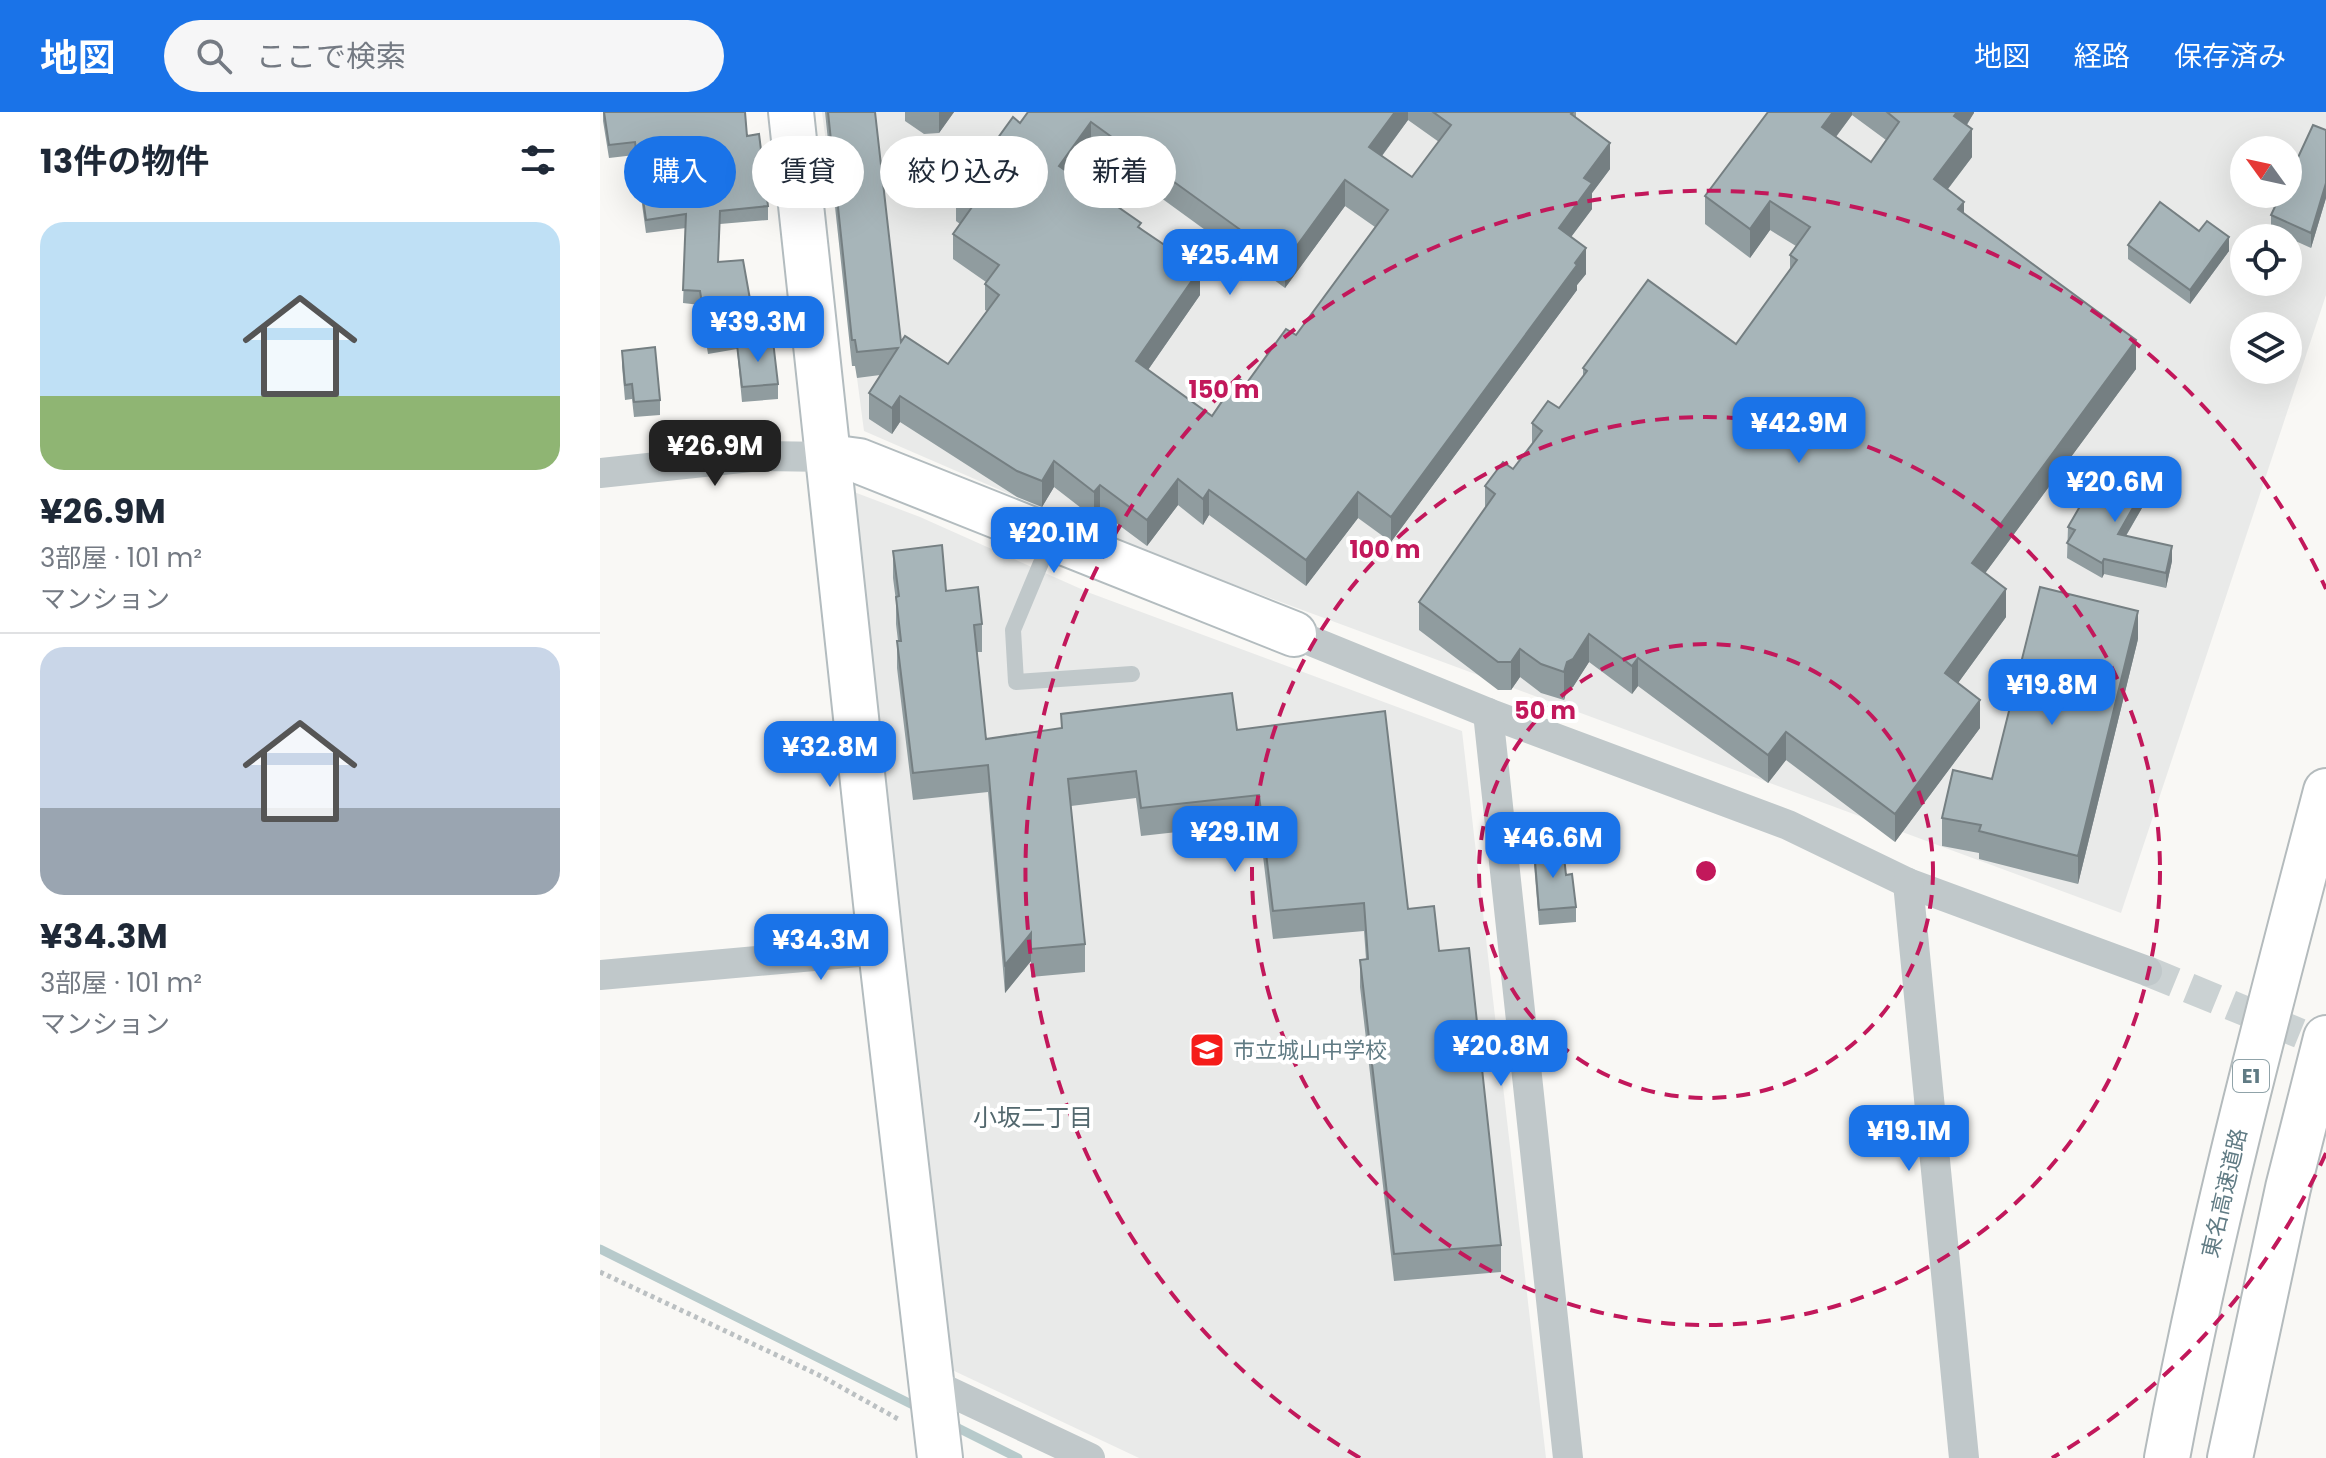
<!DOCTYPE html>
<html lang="ja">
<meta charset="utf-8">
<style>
:root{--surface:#fff;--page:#f6f6f7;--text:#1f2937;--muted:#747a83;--line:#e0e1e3;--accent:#1a73e8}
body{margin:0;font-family:Poppins,"Noto Sans JP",sans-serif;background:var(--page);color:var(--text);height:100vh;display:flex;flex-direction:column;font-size:30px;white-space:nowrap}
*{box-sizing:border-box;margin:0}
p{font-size:26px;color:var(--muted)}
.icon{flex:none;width:44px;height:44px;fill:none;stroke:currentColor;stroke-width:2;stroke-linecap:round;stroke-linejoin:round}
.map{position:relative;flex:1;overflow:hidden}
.sheet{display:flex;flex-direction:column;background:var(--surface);width:600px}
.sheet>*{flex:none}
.banner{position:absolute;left:24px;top:24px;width:760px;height:72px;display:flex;gap:16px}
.needle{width:52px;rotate:303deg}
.controls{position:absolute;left:1630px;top:24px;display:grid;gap:16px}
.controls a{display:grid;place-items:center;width:72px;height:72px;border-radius:50%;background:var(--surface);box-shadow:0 8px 32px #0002;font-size:40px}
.price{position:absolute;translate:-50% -68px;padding:0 18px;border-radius:16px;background:var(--accent);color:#fff;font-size:26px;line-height:52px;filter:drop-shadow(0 2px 4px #0008)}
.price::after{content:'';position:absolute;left:50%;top:48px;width:24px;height:18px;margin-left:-12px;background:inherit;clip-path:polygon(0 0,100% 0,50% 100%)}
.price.on{background:#222;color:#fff}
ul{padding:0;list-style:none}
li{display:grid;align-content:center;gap:16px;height:424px;padding:0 40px}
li+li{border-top:2px solid var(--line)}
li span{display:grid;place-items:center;height:248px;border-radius:24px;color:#555}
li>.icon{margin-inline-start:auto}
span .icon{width:144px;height:144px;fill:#fffc;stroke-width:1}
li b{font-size:34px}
h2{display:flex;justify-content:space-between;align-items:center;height:96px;padding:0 40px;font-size:34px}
.tag{padding:0 28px;border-radius:36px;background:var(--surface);box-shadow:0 8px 32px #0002;font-size:28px;line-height:72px}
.tag.on{background:var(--accent);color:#fff}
header{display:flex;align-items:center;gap:48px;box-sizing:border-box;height:112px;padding:0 40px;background:var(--accent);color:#fff}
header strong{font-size:38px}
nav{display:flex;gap:44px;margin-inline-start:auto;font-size:28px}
.search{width:560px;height:72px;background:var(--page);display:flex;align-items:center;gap:20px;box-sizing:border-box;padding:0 28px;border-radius:44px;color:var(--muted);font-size:30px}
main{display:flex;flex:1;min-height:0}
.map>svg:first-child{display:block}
</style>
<header>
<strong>地図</strong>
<div class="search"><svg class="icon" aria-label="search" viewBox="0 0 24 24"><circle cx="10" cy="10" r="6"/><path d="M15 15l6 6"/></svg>ここで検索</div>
<nav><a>地図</a><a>経路</a><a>保存済み</a></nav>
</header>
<main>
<section class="sheet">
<h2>13件の物件<svg class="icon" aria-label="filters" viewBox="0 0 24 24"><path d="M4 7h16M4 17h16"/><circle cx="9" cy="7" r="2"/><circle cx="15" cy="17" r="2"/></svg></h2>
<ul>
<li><span style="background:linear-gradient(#bfe0f5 70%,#8fb573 0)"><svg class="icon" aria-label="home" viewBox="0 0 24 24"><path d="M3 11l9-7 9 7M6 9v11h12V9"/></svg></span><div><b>¥26.9M</b><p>3部屋 · 101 m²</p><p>マンション</p></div></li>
<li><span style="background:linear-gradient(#c9d6e8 65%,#9aa5b1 0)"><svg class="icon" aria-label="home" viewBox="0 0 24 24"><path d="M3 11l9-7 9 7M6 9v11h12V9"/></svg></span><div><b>¥34.3M</b><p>3部屋 · 101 m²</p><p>マンション</p></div></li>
</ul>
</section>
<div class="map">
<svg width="1726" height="1346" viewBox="0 0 1726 1346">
<rect width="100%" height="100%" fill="#f9f8f5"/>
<g fill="#e9eae9" fill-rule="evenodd">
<path d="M222,0H1726V183L1521,801L532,435L264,319ZM1644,38H1688V82H1644ZM1644,126H1688V170H1644ZM1644,214H1688V258H1644Z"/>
<polygon points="254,380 320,405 490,481 862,619 946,1346 539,1346 350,1257"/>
</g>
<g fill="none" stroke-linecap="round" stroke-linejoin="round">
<g stroke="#b7cacb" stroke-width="9">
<polyline points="0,1137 323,1298"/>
<polyline points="350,1312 418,1346"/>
</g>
<polyline stroke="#cbd2d3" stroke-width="30" stroke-dasharray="30 15" stroke-linecap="butt" points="1547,859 1726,932"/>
<defs>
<g id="secondary">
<polyline points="191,0 281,838 340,1346"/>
<polyline points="229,345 259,349 694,522"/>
</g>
<g id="highway">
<path d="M1567,1346C1609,1121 1668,900 1726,679"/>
<polyline points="1630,1346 1688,1076 1726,926"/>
</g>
</defs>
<use href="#secondary" stroke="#b3bcbf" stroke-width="48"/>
<use href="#highway" stroke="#b4bbbd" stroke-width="48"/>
<polyline stroke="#bbc0c2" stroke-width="5" stroke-dasharray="4 4" stroke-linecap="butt" points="0,1160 221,1264 298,1307"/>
<polyline stroke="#c0c8ca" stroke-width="16" points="451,427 413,518 416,570 532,562"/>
<g stroke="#c0c8ca" stroke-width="30">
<polyline points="0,361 160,344 229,345"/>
<polyline points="694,522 888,601 1188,713 1308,771 1547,859"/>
<polyline points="888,601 968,1346"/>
<polyline points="1308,771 1364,1346"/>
<polyline points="0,863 281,838"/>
<polyline points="331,1271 490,1346"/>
</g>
<use href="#secondary" stroke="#fff" stroke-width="44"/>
<use href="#highway" stroke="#fff" stroke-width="44"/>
</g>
<g fill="#909c9f" fill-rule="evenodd">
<polygon points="3,0 145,0 147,24 168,94 168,108 120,112 118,149 156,221 156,231 178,272 178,287 142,290 137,237 108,242 100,193 83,191 86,116 46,121 35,43 9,46 3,9"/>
<path d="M225,0H275L301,230L348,252L387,199L385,198V172L386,170L353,147V122L360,112L356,109V84L420,11L428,0H976V6L1010,57L992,81V97L971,125L986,162L977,173V178L791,430L758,406L706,474L609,403L603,413L578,393L547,434L500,399L494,406L454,375L442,395L417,385L300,310L292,322L269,307V281L280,263L257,266L255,254H252ZM808,8L839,30L812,65L782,44ZM491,35L685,176L745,94L775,115L696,223L612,304L548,258L600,183L541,116L471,63Z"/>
<polygon points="305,0 354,0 339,21 324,22 305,9"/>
<path d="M1168,0H1374L1367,13L1372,45L1348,77L1364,102L1536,257L1385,461L1406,505L1358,571L1380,616L1295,730L1186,648L1168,671L1038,574L1032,582L989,550L973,575L967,578L964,588L941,581L920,565L911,578H898L819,518V490L885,396V374L913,357L932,332V311L959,296L983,264V256L1136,232L1190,158V143L1196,134L1170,118L1150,146L1105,112V84ZM1252,3L1286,28L1271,50L1236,25Z"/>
<polygon points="1726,18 1726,86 1711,136 1671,118 1671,103"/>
<polygon points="1599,119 1629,139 1590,192 1528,147 1528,133"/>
<polygon points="22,239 60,288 60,303 34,305 32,287 25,288 22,254"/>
<polygon points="1546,389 1526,424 1572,449 1566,476 1504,462 1502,466 1467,446 1468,415"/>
<polygon points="293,439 346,479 382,512 382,540 376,540 386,627 461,616 461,602 637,618 808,797 839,839 901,1133 901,1160 794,1169 760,875 760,848 766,847 764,819 673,827 659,711 541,724 536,686 471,694 485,832 485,860 431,865 431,849 405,881 388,680 313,688 297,556 297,529 298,529 296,512 296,489 293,466"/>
<polygon points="1538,527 1478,772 1379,747 1379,741 1342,734 1342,706 1392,667"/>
<polygon points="934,737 966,763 976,795 976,810 939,813 934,752"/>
</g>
<g fill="#757f82">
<polygon points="339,0 354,0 339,21"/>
<polygon points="795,0 808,0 808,8 769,61 769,35"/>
<polygon points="1233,0 1252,0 1252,3 1222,43 1222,15"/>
<polygon points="1357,0 1374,0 1374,1 1354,32 1354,4"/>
<polygon points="491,10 491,35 459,80 459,54"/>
<polygon points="1372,17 1372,45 1334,95 1334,67"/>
<polygon points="1010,31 1010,57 992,81 992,97 959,141 959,116 984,66"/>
<polygon points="745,68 745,94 685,176 685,150"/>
<polygon points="1726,71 1726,86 1711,136 1711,121"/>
<polygon points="1170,89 1170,118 1150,146 1150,117"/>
<polygon points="1364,90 1364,118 1358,97"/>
<polygon points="1629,125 1629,139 1590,192 1590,178"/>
<polygon points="986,136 986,162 977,173 977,178 791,430 791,405"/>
<polygon points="600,157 600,183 536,275 536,249"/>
<polygon points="1536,228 1536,257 1372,479 1372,451"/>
<polygon points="300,284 300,310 292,322 292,296"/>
<polygon points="454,349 454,375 442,395 442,369"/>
<polygon points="578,367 578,393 547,434 547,408"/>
<polygon points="500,373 500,399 494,406 494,380"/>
<polygon points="1546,373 1546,389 1518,437 1518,422"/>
<polygon points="609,378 609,403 603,413 603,387"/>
<polygon points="758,380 758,406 706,474 706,448"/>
<polygon points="1572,434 1572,449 1566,476 1566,461"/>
<polygon points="1504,447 1504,462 1502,466 1502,451"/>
<polygon points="1406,477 1406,505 1345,589 1345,561"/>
<polygon points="1538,499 1538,527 1478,772 1478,744"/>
<polygon points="989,522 989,550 973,575 967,578 964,588 964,560 967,550"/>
<polygon points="920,537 920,565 911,578 911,550"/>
<polygon points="1038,546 1038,574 1032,582 1032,554"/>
<polygon points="1380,588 1380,616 1295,730 1295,702"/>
<polygon points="1186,620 1186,648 1168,671 1168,643"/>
<polygon points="431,821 431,849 405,881 405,853"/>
</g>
<g fill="#a7b5b9" stroke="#757f82" stroke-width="2" fill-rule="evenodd">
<polygon points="4,0 145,0 147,24 159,22 168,94 120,99 118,150 143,148 156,221 108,229 100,179 83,178 86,102 46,108 35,30 9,33"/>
<path d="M228,0H275L301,230L305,224L348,252L399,183L385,172L399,153L353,122L372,95L356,84L413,5L420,11L428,0H795L769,35L812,65L851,13L833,0H973L971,2L1010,31L984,66L992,71L959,116L986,136L975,151L977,153L791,405L758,380L706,448L609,378L603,387L578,367L547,408L500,373L494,380L454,349L442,369L417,359L300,284L292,296L269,281L298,236L257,240L255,228H252ZM491,10L685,150L745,68L788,98L696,223L686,217L646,272L638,266L612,304L536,249L600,157L538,115L541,111L459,54Z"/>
<polygon points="1168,0 1233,0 1222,15 1271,50 1299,10 1287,0 1357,0 1354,4 1372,17 1334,67 1364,90 1358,97 1536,228 1372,451 1406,477 1345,561 1380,588 1295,702 1186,620 1168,643 1038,546 1032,554 989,522 973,547 967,550 964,560 941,552 920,537 911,550 898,550 819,490 895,382 885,374 903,350 913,357 942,319 932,311 948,289 959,296 987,259 983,256 1048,168 1136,232 1197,148 1190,143 1210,115 1170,89 1150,117 1105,84"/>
<polygon points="1713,13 1726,18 1726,71 1711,121 1671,103 1681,82 1688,82 1688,67"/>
<polygon points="1560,90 1599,119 1607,109 1629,125 1590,178 1528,133"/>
<polygon points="173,229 178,272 142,275 137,233"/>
<polygon points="55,235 60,288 34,290 32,272 25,273 22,239"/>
<polygon points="1505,351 1546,373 1518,422 1572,434 1566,461 1504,447 1502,451 1467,431 1475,418 1468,415"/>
<polygon points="342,433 346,479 378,475 382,512 374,513 386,627 462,616 461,602 632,581 637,618 785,599 808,797 834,794 839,839 869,836 901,1133 794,1142 760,848 768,847 764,791 673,799 659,683 541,696 536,659 468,667 485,832 431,837 431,821 405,853 388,653 313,661 297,529 301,529 296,485 299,484 293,439"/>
<polygon points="1440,475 1538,499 1478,744 1379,719 1381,713 1342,706 1353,658 1392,667"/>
<polygon points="963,735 966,763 972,762 976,795 939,798 934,737"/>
</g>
<g fill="none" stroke="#c2185b" stroke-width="4" stroke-dasharray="14 10">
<circle cx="1106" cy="759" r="227"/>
<circle cx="1106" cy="759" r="454"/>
<path d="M1726 1041A681 681 0 0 1 1452 1346M760 1346A681 681 0 1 1 1726 477"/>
</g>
<defs>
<symbol id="school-square" viewBox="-11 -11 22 22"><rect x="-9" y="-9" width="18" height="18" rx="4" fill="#f51c19" stroke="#fff"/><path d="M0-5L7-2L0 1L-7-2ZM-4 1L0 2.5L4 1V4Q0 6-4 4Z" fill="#fff"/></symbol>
</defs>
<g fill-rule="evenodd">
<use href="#school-square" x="587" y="918" width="40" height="40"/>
</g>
<g text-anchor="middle" stroke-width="8" stroke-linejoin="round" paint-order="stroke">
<rect fill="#fff" stroke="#90a3a9" stroke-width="2" x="1633" y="948" width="36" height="32" rx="6"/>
<g font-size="20" font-weight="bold" fill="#607b84">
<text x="1651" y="971">E1</text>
</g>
<g font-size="22" fill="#607b84" stroke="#fff" text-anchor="start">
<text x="633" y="946">市立城山中学校</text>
</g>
<g font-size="22" fill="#607b84" stroke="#fff">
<text transform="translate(1624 1081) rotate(-77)" y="8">東名高速道路</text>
</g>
<g font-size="24" fill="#53686e" stroke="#fff">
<text x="433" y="1014">小坂二丁目</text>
</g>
</g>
<circle cx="1106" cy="759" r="12" fill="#c2185b" stroke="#fff" stroke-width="4"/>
<g font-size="24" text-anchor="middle" font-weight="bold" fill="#c2185b" stroke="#fff" stroke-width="8" stroke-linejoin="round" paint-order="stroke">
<text x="624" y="286">150 m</text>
<text x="785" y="446">100 m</text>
<text x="945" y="607">50 m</text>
</g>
</svg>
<div class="controls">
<a><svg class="needle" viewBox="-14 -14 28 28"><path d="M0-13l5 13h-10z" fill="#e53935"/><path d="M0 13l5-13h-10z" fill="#747a83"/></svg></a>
<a><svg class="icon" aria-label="locate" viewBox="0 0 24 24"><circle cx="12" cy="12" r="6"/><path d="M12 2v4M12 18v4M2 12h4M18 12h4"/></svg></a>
<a><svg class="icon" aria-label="layers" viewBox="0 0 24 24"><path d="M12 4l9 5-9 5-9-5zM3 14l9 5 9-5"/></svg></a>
</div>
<b class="price" style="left:630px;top:185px">¥25.4M</b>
<b class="price" style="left:158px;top:252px">¥39.3M</b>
<b class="price" style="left:1199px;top:353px">¥42.9M</b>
<b class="price on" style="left:115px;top:376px">¥26.9M</b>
<b class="price" style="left:1515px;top:412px">¥20.6M</b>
<b class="price" style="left:454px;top:463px">¥20.1M</b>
<b class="price" style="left:1452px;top:615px">¥19.8M</b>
<b class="price" style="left:230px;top:677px">¥32.8M</b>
<b class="price" style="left:635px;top:762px">¥29.1M</b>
<b class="price" style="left:953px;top:768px">¥46.6M</b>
<b class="price" style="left:221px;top:870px">¥34.3M</b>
<b class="price" style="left:901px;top:976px">¥20.8M</b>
<b class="price" style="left:1309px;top:1061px">¥19.1M</b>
<div class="banner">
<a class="tag on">購入</a>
<a class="tag">賃貸</a>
<a class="tag">絞り込み</a>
<a class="tag">新着</a>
</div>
</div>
</main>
